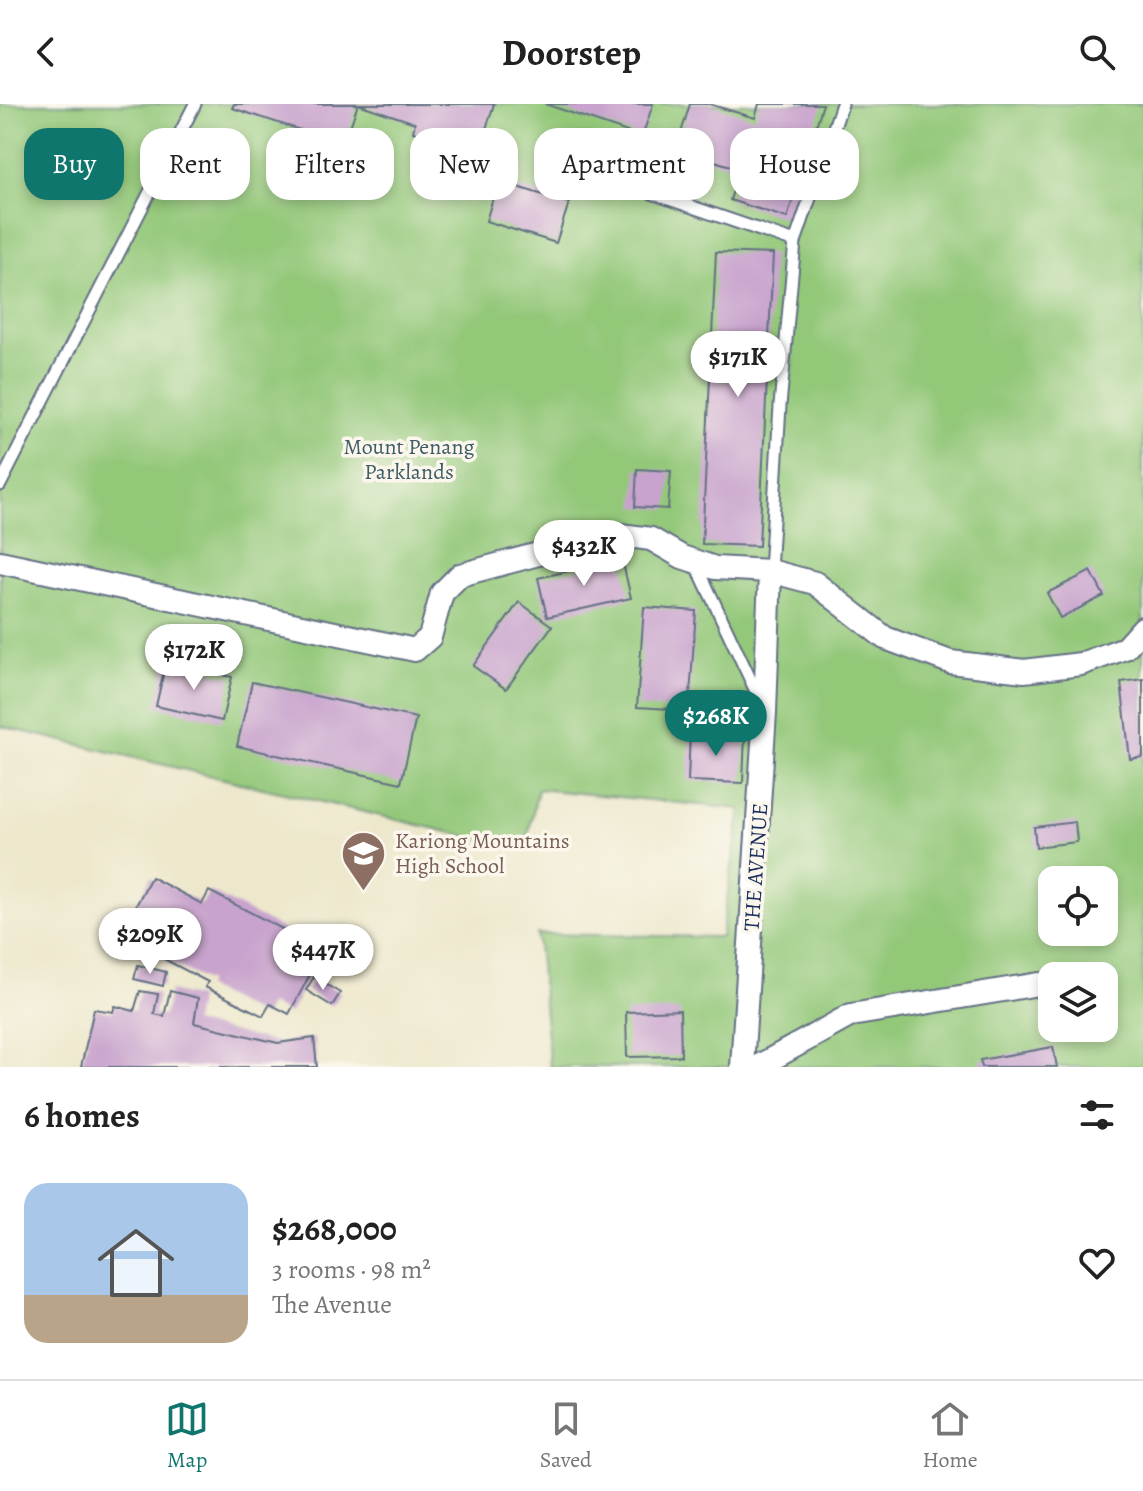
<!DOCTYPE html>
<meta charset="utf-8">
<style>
:root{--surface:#fff;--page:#f2f2f2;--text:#222;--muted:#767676;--line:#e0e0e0;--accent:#0f766e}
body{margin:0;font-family:Alegreya,serif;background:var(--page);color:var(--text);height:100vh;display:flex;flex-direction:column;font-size:30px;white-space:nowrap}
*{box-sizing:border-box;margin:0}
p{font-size:26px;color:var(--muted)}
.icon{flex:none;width:44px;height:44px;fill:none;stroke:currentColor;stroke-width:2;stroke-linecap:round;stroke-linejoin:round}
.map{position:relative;height:963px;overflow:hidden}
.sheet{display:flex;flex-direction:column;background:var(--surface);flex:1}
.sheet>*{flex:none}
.guide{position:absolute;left:24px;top:24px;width:1096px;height:72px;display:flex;gap:16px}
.tools{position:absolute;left:1038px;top:762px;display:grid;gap:16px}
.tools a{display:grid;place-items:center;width:80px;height:80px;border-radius:16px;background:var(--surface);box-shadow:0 4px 12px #0003;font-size:40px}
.price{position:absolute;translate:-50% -68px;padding:0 18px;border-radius:28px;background:#fff;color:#222;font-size:26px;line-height:52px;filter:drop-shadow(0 2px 4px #0008)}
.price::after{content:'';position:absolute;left:50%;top:48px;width:24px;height:18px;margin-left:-12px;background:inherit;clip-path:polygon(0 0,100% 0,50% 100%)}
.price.current{background:var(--accent);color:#fff}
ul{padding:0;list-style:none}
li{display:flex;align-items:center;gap:24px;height:200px;padding:0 24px}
li span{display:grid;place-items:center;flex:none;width:224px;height:160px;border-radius:24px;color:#555}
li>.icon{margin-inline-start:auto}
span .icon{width:96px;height:96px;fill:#fffc;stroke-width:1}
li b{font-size:34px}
h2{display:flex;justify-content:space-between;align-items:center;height:96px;padding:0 24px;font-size:34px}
.tag{padding:0 28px;border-radius:24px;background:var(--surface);box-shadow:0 4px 12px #0003;font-size:28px;line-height:72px}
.tag.current{background:var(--accent);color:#fff}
header{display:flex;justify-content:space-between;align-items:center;height:104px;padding:0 24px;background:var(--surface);font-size:36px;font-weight:600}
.menu{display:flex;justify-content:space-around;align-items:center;height:112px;border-top:2px solid var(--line);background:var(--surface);font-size:22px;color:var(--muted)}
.menu a{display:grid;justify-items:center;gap:4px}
.menu .current{color:var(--accent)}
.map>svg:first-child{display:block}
</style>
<header><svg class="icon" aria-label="back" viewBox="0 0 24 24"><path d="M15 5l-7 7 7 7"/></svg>Doorstep<svg class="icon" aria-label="search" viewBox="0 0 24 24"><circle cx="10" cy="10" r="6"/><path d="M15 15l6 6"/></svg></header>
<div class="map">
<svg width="1143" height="963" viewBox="0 0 1143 963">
<rect width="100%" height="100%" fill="#fbf7ec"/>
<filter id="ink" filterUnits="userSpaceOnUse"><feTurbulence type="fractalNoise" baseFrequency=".0125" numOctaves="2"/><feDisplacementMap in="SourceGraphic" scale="16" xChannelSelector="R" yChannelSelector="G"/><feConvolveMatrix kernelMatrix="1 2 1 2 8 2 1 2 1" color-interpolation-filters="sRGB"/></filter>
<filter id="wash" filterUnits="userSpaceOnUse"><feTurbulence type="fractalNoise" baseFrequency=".006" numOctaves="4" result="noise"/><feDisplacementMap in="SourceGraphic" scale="32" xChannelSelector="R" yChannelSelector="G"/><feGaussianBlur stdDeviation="1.8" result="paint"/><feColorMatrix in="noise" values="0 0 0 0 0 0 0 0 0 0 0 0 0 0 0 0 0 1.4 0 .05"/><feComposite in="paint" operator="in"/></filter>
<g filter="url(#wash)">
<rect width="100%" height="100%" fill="#ede8cc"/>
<path fill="#93c879" stroke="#577c6c" stroke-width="2" fill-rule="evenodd" d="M0,0H1143V963H550L537,830L721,833L741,705L538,685L525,746L0,622ZM1052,776H1104V828H1052ZM1052,872H1104V924H1052Z"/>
<g id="blocks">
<g fill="#c8a3cd">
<polygon points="234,0 358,0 344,40 232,4"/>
<polygon points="358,0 494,0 472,68 416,50 422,31 413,28 415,19"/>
<polygon points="545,0 653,0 642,33"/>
<polygon points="690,0 709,0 755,14 759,0 823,0 787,114 730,96 740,65 676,45"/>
<polygon points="498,77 569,99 556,139 486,117"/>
<polygon points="716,148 773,150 759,442 702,440"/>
<polygon points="637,365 671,367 668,405 635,403"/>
<polygon points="622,455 631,494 547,513 538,474"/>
<polygon points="1091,467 1104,492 1060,514 1047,489"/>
<polygon points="519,498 552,522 506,585 473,562"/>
<polygon points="644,503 696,507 689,606 637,603"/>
<polygon points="166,558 232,573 222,617 156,602"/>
<polygon points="1143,575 1143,653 1130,655 1121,578"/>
<polygon points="252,578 416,614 401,679 237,642"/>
<polygon points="690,628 745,631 743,679 688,677"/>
<polygon points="1075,718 1077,738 1036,743 1034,723"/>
<polygon points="151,773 202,800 209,787 323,846 289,910 270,900 263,912 205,883 208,878 120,832"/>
<polygon points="138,861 166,868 163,882 134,875"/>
<polygon points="314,873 340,889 332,902 306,886"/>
<polygon points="140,887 158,890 154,910 164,912 170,887 198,894 194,919 278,939 314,934 317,963 81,963 94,905 113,908 115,902 134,907"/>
<polygon points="680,906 681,952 627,953 626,908"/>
<polygon points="1053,943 1057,963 982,963 980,956"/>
</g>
</g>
</g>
<g filter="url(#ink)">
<use href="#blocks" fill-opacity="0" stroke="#647084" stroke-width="2"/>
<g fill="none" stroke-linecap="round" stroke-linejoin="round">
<defs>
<g id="lane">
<polyline points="625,80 795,138"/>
<polyline points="0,381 195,0"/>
<polyline points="696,460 760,596"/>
<polyline points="770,467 780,302 795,138 842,0"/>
</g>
<g id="street">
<polyline points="0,458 415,546 430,533 442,489 460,471 613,430 651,435 682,453 715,464 770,467 815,479 885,534 950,558 1024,567 1081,560 1125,544 1143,524"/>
<polyline points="742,963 765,608 770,467"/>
<polyline points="757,963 851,911 1039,880"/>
</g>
</defs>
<use href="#lane" stroke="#647084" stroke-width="15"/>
<use href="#street" stroke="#647084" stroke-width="26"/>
<use href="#lane" stroke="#fff" stroke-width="11"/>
<use href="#street" stroke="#fff" stroke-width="22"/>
</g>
</g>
<defs>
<symbol id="school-pin" viewBox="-11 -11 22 30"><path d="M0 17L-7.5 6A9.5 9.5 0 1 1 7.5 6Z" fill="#8d6e63" stroke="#fbf7ec"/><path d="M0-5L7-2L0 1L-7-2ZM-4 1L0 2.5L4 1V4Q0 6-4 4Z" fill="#fff"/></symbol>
</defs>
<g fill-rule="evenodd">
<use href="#school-pin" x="338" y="724" width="51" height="69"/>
</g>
<g text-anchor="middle" stroke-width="7" stroke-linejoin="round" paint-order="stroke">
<g font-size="22" fill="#3f5d66" stroke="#fbf7ec">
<text x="409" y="350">Mount Penang<tspan x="409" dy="25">Parklands</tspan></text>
</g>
<g font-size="22" fill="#785e54" stroke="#fbf7ec" text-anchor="start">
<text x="395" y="744">Kariong Mountains<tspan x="395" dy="25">High School</tspan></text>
</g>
<g font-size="22" fill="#1b2f5e" stroke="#fbf7ec">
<text transform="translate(755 763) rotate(-86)" y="8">THE AVENUE</text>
</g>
</g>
</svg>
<div class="tools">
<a><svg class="icon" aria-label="locate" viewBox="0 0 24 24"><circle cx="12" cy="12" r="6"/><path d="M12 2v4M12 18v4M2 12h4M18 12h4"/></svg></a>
<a><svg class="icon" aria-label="layers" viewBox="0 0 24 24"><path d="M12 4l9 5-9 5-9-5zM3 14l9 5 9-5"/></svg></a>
</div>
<b class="price" style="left:738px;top:295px">$171K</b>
<b class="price" style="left:584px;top:484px">$432K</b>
<b class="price" style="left:194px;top:588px">$172K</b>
<b class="price current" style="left:716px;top:654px">$268K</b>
<b class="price" style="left:150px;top:872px">$209K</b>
<b class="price" style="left:323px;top:888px">$447K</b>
<div class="guide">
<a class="tag current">Buy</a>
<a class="tag">Rent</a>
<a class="tag">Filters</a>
<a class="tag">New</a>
<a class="tag">Apartment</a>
<a class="tag">House</a>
</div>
</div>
<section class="sheet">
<h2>6 homes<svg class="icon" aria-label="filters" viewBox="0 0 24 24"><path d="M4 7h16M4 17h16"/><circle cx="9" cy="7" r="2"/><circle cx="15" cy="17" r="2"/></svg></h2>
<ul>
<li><span style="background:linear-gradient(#a9c7e8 70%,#b9a48a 0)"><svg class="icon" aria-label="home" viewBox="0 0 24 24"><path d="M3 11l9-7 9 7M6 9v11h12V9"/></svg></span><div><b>$268,000</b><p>3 rooms · 98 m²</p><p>The Avenue</p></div><svg class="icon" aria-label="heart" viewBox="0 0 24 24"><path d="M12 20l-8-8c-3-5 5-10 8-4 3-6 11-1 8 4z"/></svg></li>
</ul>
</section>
<nav class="menu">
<a class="current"><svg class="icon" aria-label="map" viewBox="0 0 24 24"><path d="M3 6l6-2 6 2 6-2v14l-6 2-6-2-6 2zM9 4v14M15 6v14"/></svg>Map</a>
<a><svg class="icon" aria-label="saved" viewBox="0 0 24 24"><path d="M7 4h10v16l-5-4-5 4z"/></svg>Saved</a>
<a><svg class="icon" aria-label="home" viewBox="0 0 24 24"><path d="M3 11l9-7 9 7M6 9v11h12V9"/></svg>Home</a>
</nav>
